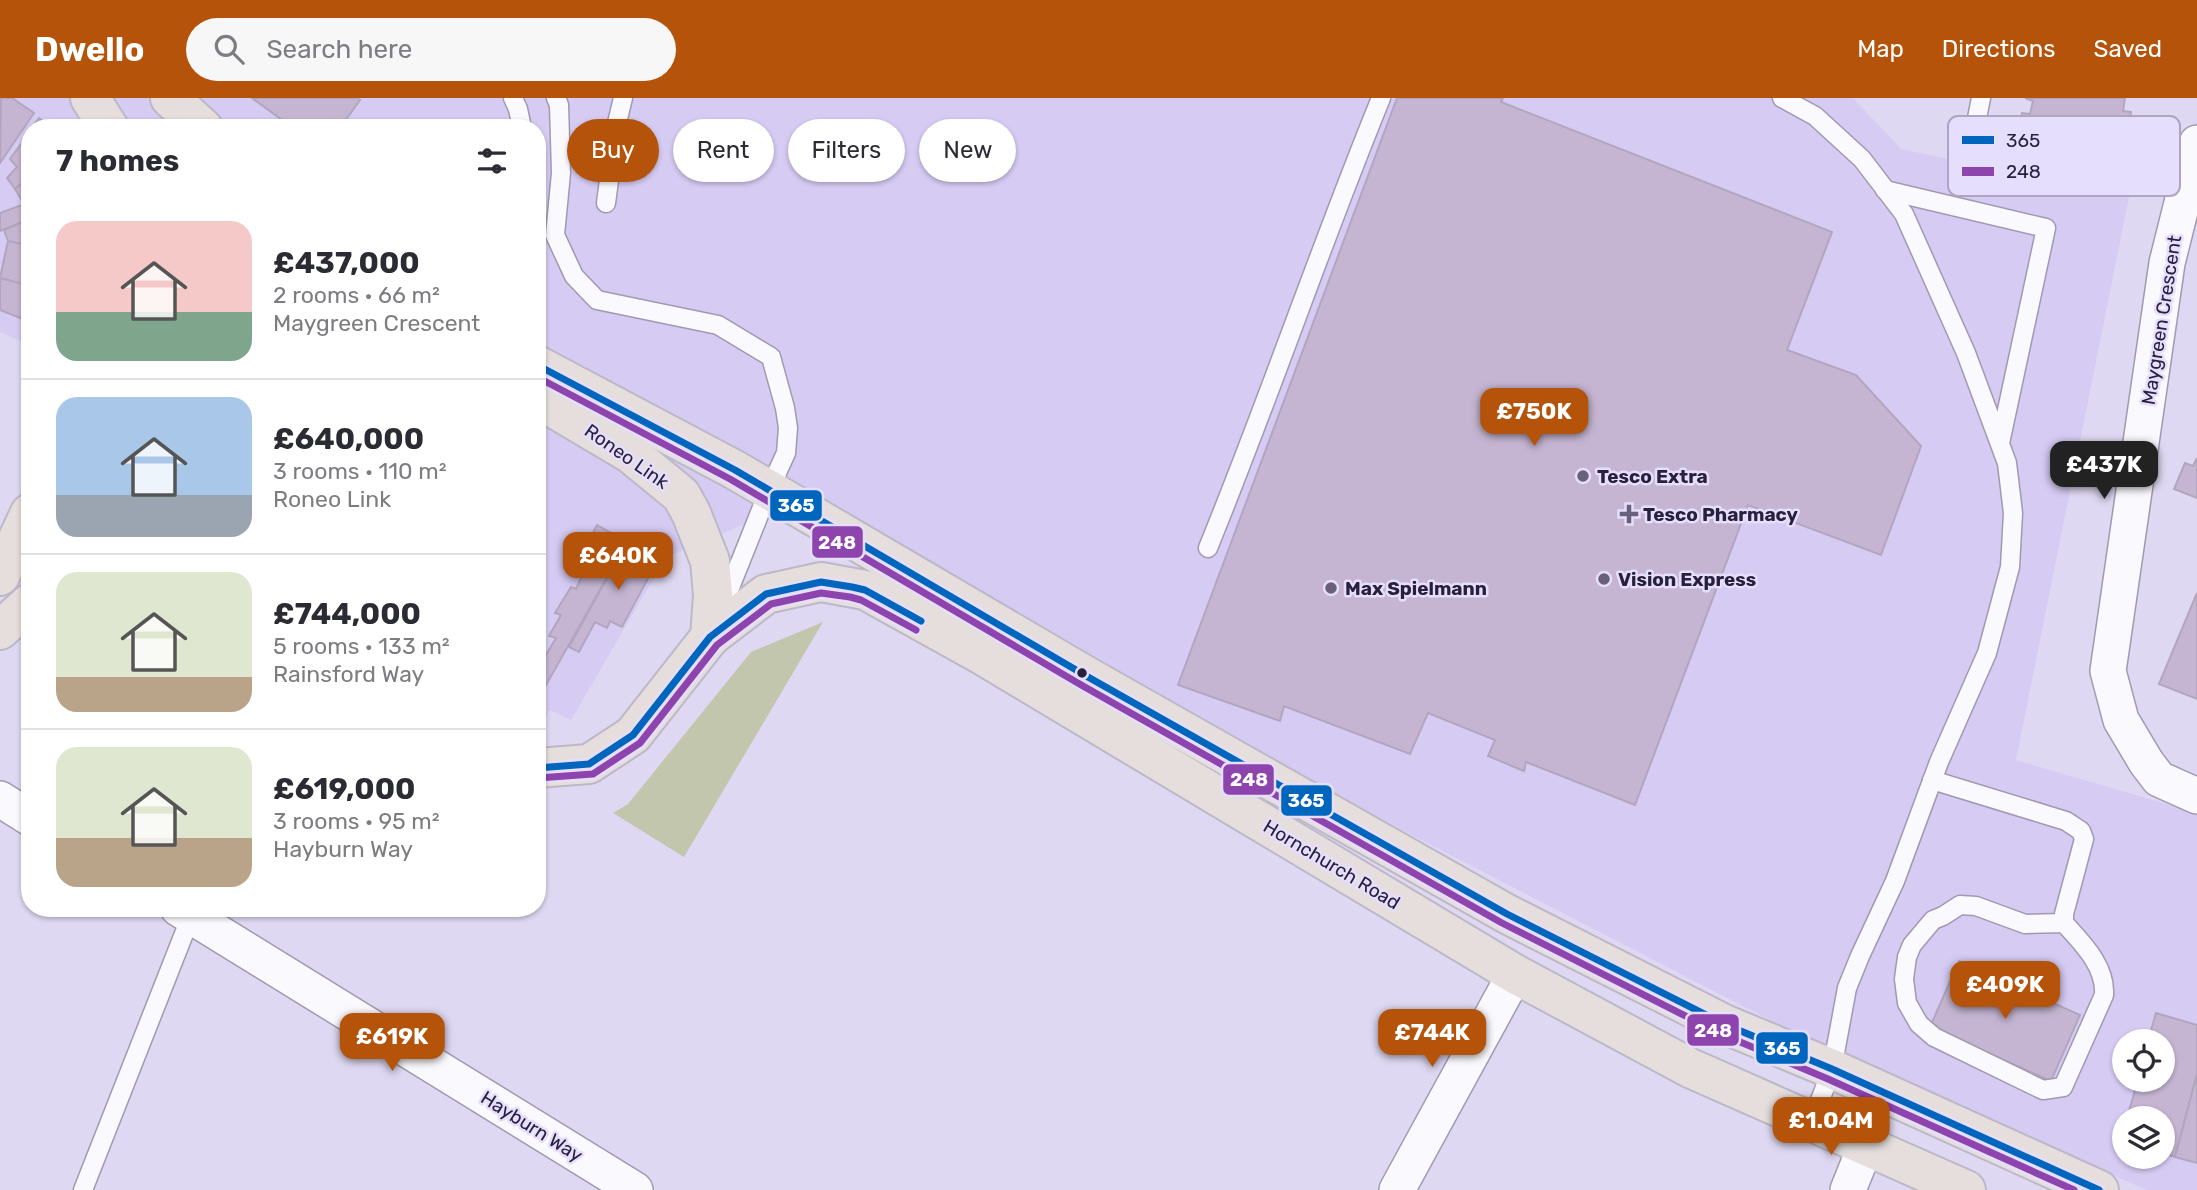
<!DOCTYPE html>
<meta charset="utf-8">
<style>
:root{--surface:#fff;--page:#f7f7f7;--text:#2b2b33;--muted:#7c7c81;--line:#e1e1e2;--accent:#b45309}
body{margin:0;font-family:Rubik,sans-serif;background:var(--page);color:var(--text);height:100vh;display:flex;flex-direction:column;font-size:26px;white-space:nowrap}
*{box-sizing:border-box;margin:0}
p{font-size:23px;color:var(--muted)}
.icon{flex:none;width:38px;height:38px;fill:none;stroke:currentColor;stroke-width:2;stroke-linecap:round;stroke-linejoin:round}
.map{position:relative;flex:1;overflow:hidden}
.side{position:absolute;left:21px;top:21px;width:525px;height:798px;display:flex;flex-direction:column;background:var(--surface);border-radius:28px;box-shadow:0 2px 5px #0004}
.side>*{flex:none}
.hud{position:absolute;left:567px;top:21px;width:665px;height:63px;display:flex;gap:14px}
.buttons{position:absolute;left:2112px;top:931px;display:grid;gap:14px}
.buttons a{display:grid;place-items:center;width:63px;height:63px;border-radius:50%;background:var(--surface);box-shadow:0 2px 5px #0004;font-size:35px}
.price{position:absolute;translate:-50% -60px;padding:0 16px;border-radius:14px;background:var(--accent);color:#fff;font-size:23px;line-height:46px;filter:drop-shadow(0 2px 4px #0008)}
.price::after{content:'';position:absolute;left:50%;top:42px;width:21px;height:16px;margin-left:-10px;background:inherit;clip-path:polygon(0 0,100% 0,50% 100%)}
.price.active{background:#222;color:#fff}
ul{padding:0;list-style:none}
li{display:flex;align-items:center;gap:21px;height:175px;padding:0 35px}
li+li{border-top:2px solid var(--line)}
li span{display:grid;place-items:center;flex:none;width:196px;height:140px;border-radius:21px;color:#555}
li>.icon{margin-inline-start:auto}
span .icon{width:84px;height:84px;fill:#fffc;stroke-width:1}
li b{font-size:30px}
h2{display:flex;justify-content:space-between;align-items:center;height:84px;padding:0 35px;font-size:30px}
.tag{padding:0 24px;border-radius:32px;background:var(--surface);box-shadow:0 2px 5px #0004;font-size:24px;line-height:63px}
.tag.active{background:var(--accent);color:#fff}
header{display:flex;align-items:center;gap:42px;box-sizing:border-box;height:98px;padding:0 35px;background:var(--accent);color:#fff}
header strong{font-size:33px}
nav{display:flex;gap:38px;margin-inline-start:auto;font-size:24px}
.search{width:490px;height:63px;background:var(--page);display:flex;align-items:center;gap:18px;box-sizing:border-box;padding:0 24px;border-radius:38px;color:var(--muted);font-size:26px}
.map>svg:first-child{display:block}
</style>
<header>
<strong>Dwello</strong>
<div class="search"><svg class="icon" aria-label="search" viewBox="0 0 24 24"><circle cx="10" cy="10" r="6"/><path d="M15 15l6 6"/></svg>Search here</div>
<nav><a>Map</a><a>Directions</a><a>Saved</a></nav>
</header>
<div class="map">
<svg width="2197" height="1092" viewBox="0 0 2197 1092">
<rect width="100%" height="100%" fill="#dfd8f2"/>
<path fill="#d6cbf3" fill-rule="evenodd" d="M0,0H1853L1901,51L2129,99L2016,662L2197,715V1092H2147L1822,949L1292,675L812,398L666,459L571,622L550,612L537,635V30H30V247L0,234ZM2124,943H2163V982H2124ZM2124,1020H2163V1059H2124Z"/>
<polygon fill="#c2c6ad" points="823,524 684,759 613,715 628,706 751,554"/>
<g fill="#c5b5d2" stroke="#b2a6be" stroke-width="2">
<polygon points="1,0 12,0 34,15 0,65"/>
<polygon points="252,0 357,0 360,2 340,30 293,30"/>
<polygon points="1397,0 1503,0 1501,4 1832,134 1787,252 1856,277 1921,348 1881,457 1748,407 1635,707 1526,664 1524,673 1488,658 1495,642 1428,615 1410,656 1284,608 1280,623 1178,587"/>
<polygon points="2025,0 2125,0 2123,13 2131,14 2120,84 2070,76 2071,69 2015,61 2022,15 2030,16 2033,3"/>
<polygon points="39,20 50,30 32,30"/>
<polygon points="30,34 30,79 15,91 7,80 17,69 10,61"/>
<polygon points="30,79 30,104 24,106 15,91"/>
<polygon points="30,104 30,121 0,133 0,115"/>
<polygon points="30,121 30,148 8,143 4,132"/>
<polygon points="8,143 30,148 30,188 0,180"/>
<polygon points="0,180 30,188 30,224 0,212"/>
<polygon points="2197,360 2197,400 2174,391 2185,365 2193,368"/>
<polygon points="597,427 627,444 537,603 537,572 556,540 549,538 561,517 555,515 571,489 576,491 582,478 572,473"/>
<polygon points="627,444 659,460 622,529 610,523 607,530 595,524 579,554 569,549"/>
<polygon points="2197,495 2197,601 2159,586"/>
<polygon points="1959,863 2080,917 2051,983 1930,929"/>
<polygon points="2156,915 2197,927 2197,976 2175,1059 2163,1055 2163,1020 2127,1020 2138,982 2163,982 2163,943 2148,943"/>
<polygon points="2197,976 2197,1065 2175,1059"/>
</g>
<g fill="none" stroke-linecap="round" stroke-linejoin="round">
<defs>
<g id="service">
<polyline points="513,0 518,11 522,30"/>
<polyline points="556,0 559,7 561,75 555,137 574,178 597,202 718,227 771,259 785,310 788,330 786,355 769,392 723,507"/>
<polyline points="1782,0 1815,18 1862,61 1904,116 1966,255 2007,365 2013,415 2010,469 1987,555 1939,664 1895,783 1860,858 1847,890 1832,971 1812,1023"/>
<polyline points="1974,35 1981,0"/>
<polyline points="1885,92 2046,130 2000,345"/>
<polyline points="606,105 616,29 623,0"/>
<path d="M1208,450C1269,301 1320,149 1381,0"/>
<path d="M1932,682L2066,723L2081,733L2084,741L2064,816V825C2082,845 2106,868 2104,897L2063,989L2043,992L1934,939L1919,926L1907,905L1904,881L1907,859L1912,847L1933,822L1943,818L1960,807L1976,808L2025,826L2064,825"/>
<polyline points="83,1092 191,818"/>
</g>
<g id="minor">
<polyline points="2197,45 2167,165 2108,573 2121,622 2146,664 2159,681 2197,698"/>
<polyline points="0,701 30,720"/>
<polyline points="178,810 635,1092"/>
<polyline points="1397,1092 1515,876"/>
<polyline points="1848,1092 1866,1047"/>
</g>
<g id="primary">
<polyline points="90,0 109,30"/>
<polyline points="170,0 203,30"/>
<polyline points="537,267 735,372 1088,579 1507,816 1724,926 1832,971 2099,1092"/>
<polyline points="537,296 550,308 631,356 681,397 691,415 710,463 713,497 710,539 633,637 589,666 537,670"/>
<polyline points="0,478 30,415"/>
<polyline points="0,532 30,505"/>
<polyline points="710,539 766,496 821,484 865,492 982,557 1515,876 1690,970 1966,1092"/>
</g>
</defs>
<use href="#service" stroke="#a099b2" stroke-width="21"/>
<use href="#minor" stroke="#a099b2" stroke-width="38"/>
<use href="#primary" stroke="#bdb8c8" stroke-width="42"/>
<use href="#service" stroke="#faf9fd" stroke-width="18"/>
<use href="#minor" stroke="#faf9fd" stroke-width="35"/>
<use href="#primary" stroke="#e5dedd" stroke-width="38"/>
<defs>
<g id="bus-1">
<polyline points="537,267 735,372 1088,579 1507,816 1724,926 1832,971 2099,1092"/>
<polyline points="537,670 589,666 633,637 710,539 766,496 821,484 852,489 865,492 921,523"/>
</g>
<g id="bus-2">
<polyline points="537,279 730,381 1083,588 1502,825 1719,935 1828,981 2074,1092"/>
<polyline points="538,680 593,676 640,645 717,547 771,506 821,495 850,499 861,502 916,532"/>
</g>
</defs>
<use href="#bus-1" stroke="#e6defd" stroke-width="12"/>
<use href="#bus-2" stroke="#e6defd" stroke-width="12"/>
<use href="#bus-1" stroke="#0065bd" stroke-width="7"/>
<use href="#bus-2" stroke="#8e44ad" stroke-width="7"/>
</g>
<g fill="#69607c" stroke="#e6defd" stroke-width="2.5">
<circle cx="1583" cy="378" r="7"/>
<path d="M1625.5 405.5h7v7h7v7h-7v7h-7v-7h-7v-7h7z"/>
<circle cx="1604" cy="481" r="7"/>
<circle cx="1331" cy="490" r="7"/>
</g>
<circle fill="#29203d" stroke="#e6defd" stroke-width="2.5" cx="1082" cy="575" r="6"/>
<g text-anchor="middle" stroke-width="5" stroke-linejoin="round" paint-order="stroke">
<g font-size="19" fill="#29203d" stroke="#e6defd">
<text transform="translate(2161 222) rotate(-81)" y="7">Maygreen Crescent</text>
<text transform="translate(627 358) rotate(35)" y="7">Roneo Link</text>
<text transform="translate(1332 766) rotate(31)" y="7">Hornchurch Road</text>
<text transform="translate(532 1028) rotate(32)" y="7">Hayburn Way</text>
</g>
<g font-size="19" font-weight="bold" fill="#29203d" stroke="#e6defd" text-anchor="start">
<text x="1597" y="385">Tesco Extra</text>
<text x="1643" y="423">Tesco Pharmacy</text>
<text x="1618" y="488">Vision Express</text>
<text x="1345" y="497">Max Spielmann</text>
</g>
</g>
<rect x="1948" y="18" width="232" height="80" rx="10" fill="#e6defd" stroke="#ada5c3" stroke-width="2"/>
<rect x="1962" y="38" width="32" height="8" fill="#0065bd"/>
<rect x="1962" y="69" width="32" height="9" fill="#8e44ad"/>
<g font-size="19" fill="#29203d">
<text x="2006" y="49">365</text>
<text x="2006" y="80">248</text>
</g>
<g stroke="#e6defd" stroke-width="2.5">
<rect x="769" y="391" width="54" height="33" rx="7" fill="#0065bd"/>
<rect x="811" y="427" width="53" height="34" rx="7" fill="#8e44ad"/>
<rect x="1222" y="665" width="53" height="33" rx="7" fill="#8e44ad"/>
<rect x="1280" y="686" width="53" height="33" rx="7" fill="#0065bd"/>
<rect x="1686" y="915" width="54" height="34" rx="7" fill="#8e44ad"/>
<rect x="1755" y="933" width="54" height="34" rx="7" fill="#0065bd"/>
</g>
<g font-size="19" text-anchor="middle" font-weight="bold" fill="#fff">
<text x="796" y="414">365</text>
<text x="837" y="451">248</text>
<text x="1249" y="688">248</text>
<text x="1306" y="709">365</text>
<text x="1713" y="939">248</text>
<text x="1782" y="957">365</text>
</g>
</svg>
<div class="buttons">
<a><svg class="icon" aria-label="locate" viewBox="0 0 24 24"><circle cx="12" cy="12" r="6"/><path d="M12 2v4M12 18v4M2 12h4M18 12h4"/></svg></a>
<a><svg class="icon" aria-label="layers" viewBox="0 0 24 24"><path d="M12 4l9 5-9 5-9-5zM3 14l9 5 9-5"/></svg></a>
</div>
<b class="price" style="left:1534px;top:350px">£750K</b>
<b class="price active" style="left:2104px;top:403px">£437K</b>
<b class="price" style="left:618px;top:494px">£640K</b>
<b class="price" style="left:2005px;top:923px">£409K</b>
<b class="price" style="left:1432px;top:971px">£744K</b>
<b class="price" style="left:392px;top:975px">£619K</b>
<b class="price" style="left:1831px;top:1059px">£1.04M</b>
<div class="hud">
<a class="tag active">Buy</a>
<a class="tag">Rent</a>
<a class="tag">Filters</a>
<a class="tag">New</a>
</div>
<section class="side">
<h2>7 homes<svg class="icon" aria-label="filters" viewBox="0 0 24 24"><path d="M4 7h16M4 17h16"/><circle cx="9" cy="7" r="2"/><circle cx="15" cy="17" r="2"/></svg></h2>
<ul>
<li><span style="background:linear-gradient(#f6c9c9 65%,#7fa58c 0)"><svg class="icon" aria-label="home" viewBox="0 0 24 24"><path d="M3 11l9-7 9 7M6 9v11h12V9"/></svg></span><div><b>£437,000</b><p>2 rooms · 66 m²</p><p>Maygreen Crescent</p></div></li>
<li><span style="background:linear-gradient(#a9c7e8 70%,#9aa5b1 0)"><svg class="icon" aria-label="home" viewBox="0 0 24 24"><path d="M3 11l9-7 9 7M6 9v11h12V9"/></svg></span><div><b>£640,000</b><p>3 rooms · 110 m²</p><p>Roneo Link</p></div></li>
<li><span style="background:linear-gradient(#dfe7d0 75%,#b9a48a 0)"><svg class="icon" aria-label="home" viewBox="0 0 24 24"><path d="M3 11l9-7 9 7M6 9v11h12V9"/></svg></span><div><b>£744,000</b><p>5 rooms · 133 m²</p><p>Rainsford Way</p></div></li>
<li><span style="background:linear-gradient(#dfe7d0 65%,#b9a48a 0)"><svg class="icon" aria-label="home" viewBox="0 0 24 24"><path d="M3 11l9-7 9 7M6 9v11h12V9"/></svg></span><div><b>£619,000</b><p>3 rooms · 95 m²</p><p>Hayburn Way</p></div></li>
</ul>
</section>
</div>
